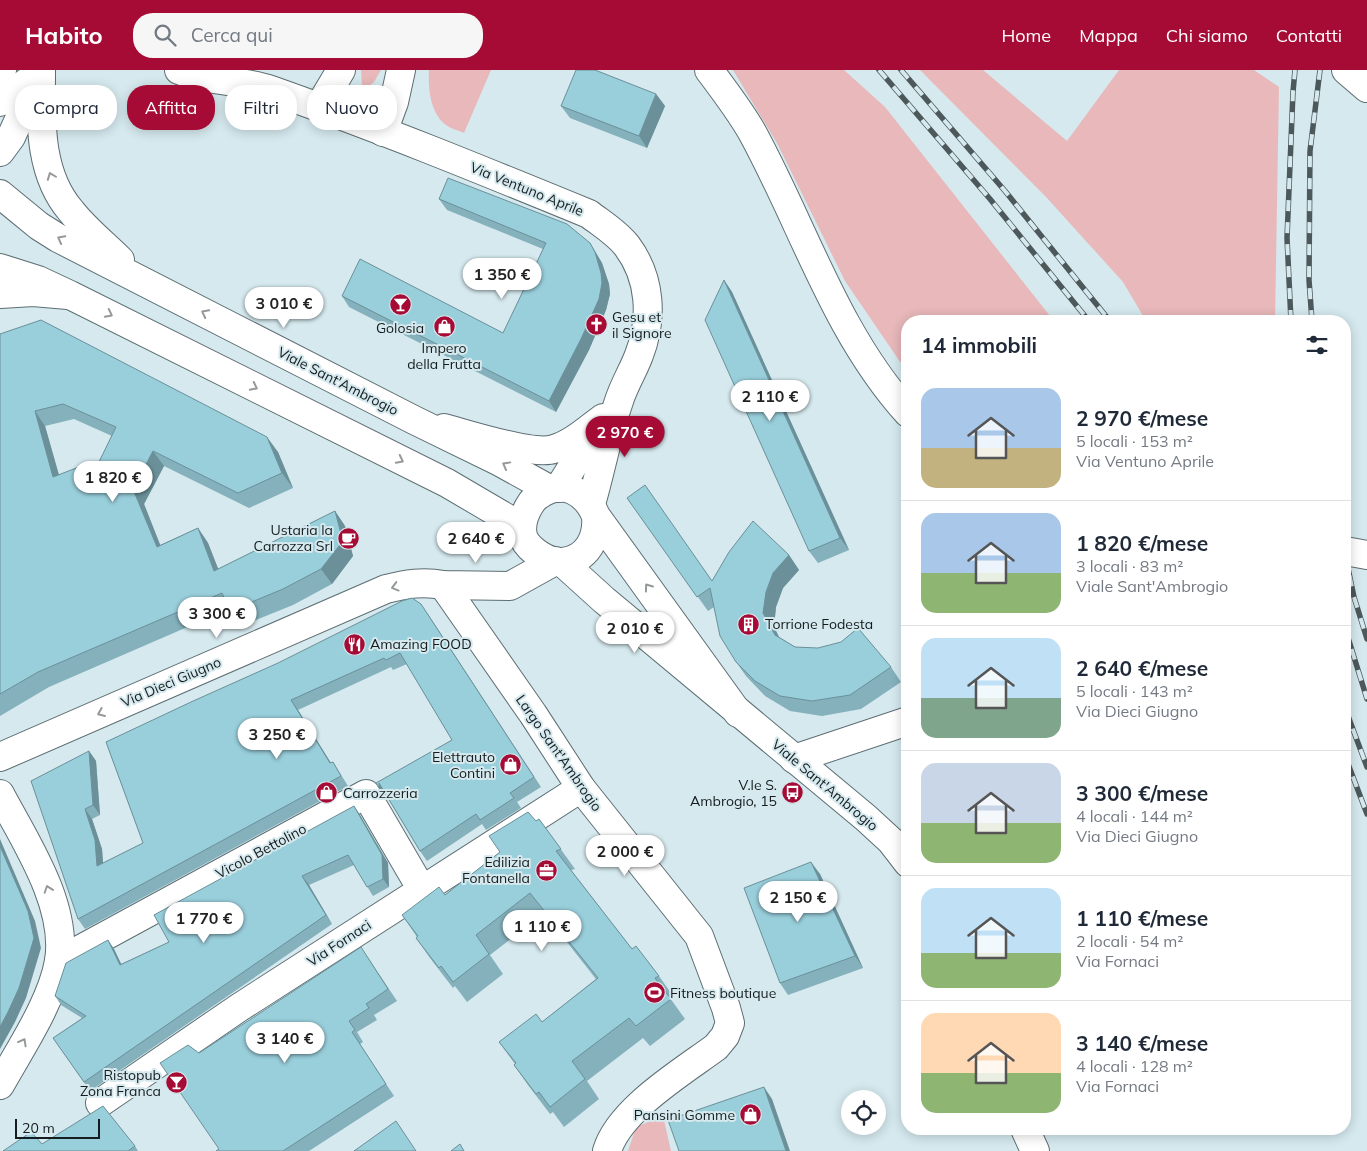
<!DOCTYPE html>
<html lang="it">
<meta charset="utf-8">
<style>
:root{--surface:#fff;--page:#f6f6f7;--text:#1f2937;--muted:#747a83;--line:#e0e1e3;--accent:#a60b35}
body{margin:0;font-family:Mulish,sans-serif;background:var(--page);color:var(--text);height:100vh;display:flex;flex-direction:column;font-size:19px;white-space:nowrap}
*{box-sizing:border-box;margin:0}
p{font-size:16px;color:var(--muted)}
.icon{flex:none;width:28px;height:28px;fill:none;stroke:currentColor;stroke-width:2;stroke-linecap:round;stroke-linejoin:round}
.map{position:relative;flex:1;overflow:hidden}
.panel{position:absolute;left:901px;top:245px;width:450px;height:820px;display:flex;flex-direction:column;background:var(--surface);border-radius:20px;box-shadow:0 2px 12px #0003}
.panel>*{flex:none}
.guide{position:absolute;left:15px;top:15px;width:475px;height:45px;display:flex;gap:10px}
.tools{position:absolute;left:841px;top:1020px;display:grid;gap:10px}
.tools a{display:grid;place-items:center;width:45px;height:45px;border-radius:50%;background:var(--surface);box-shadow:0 2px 12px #0003;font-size:25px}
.scale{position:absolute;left:15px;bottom:12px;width:85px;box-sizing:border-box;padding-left:5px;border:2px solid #151c1e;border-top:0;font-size:14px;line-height:18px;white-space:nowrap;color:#151c1e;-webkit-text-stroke:4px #d5e9ee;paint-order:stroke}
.price{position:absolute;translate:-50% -42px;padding:0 11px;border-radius:18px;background:#fff;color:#222;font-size:16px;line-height:32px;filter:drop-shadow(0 1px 2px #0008)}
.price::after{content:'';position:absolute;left:50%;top:30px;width:15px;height:11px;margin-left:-8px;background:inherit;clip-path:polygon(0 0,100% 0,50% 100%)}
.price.selected{background:var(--accent);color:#fff}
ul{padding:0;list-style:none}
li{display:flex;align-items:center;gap:15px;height:125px;padding:0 20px}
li+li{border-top:1px solid var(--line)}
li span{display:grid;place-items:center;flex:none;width:140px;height:100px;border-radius:15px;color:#555}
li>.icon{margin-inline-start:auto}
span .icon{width:60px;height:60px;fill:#fffc;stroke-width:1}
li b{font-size:21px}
h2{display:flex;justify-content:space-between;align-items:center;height:60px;padding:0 20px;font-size:21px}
.pill{padding:0 18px;border-radius:20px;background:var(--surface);box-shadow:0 2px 12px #0003;font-size:18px;line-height:45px}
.pill.selected{background:var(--accent);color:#fff}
header{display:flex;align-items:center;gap:30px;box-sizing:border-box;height:70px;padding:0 25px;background:var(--accent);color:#fff}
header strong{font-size:24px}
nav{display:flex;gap:28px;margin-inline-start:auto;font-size:18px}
.search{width:350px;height:45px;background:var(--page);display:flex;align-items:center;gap:12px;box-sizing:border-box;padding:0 18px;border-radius:20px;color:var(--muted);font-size:19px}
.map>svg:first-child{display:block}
</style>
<header>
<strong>Habito</strong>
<div class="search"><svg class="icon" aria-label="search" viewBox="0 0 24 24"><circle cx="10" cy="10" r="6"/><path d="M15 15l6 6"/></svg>Cerca qui</div>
<nav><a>Home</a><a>Mappa</a><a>Chi siamo</a><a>Contatti</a></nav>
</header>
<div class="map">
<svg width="1367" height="1081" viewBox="0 0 1367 1081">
<rect width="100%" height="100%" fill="#d5e9ee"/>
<g fill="#e8b8ba">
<polygon points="361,0 381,0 374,12 368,17 362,16"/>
<path d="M429,0H491L464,63C458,60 451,59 446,55C430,43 428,18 429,0Z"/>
<polygon points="733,0 844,0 885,37 1054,251 908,251 907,302 845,211 778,75"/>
<polygon points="920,0 983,0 1067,71 1119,0 1254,0 1279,17 1275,251 1146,251 1123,212 1047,128"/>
<polygon points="663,1046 671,1081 628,1081 636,1057"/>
</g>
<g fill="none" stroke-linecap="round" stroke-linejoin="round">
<defs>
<g id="minor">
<path d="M179,0C209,12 241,10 271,20C379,58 484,101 589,144C602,154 617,163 627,176C651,208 653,249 639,285C633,301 624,315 619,331C607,365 601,400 591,434"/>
<polyline points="319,37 341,0"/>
<polyline points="383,62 394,32 401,0"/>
<polyline points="0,224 33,222 68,225"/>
<path d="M444,358C467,364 533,386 554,379C572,374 588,359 603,348"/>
<polyline points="559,418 596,359"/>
<path d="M443,515L533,644L581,718L699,866L726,938L730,953L725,966L716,977C682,1002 619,1040 607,1081"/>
<path d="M0,687L386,519C406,514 423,511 443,515L510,516L555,491"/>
<polyline points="794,689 908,651"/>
<path d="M0,724C25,771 68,835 59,891C52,932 20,979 0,1015"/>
<polyline points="59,891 366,724 422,820"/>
<polyline points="100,1033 240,937 581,718"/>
</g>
<g id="major">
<path d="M709,0C724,20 740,41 752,62C804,157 835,262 908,343"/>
<polyline points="0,1 2,0"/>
<path d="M41,1C41,49 38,103 71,141C85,159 104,174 120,190"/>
<polyline points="0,32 38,4"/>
<polyline points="0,82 11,67 37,10"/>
<polyline points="0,124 39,156 58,168 414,350 500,392 549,419"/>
<polyline points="0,198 38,210 70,225 447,413 522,457"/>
<path d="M596,446C598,468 587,490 562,492C549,493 530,481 524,469C521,462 522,454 524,447C527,439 531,430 539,425C563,408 586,422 596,446L738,643"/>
<polyline points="1345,481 1367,485"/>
<polyline points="562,492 604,530 866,748 891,771 908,793"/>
<polyline points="1025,1059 1035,1081"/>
</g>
<polyline id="highway" points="1346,0 1367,18"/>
</defs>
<use href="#minor" stroke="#5d6e73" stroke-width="30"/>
<use href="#major" stroke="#5d6e73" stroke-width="30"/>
<use href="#highway" stroke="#5d6e73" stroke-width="30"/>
<use href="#minor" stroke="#fff" stroke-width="28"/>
<use href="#major" stroke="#fff" stroke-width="28"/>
<use href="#highway" stroke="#fff" stroke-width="28"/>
<defs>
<g id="rail">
<polyline points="879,0 990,129 1089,251"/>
<polyline points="901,0 1005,121 1110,251"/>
<polyline points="1291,251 1287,168 1293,22 1295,0"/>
<polyline points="1312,251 1309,210 1310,81 1320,0"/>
<polyline points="1345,484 1354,527 1367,569"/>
<polyline points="1345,558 1367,629"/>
<polyline points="1345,638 1367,697"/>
<polyline points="1345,686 1367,744"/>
</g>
</defs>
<use href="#rail" stroke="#4d585b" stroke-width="5.5"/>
<use href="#rail" stroke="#d5e9ee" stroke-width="4" stroke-dasharray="11" stroke-linecap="butt"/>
</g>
<g fill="#84b1bc" fill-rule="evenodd">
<polygon points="656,24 665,36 647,78 570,48 561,36"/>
<polygon points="439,129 590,173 602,193 609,214 610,224 606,240 589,280 556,342 349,237 342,226 503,263 543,179 447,140"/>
<polygon points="724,210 732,222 849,480 818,493 809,481"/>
<path d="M0,264L278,382L293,418L249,438L164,396L144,434L160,475L198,458L208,473L218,499L335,441L345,456L353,486L332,514L293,535L241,556L229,539L49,617L0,646ZM74,349L112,366L98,394L59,405L45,356Z"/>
<polygon points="627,428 712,511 789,485 799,500 783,518 776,537 774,557 779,567 795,577 891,597 901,612 861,639 822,646 790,641 765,626 746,606 736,592 714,537 708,541"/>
<polygon points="428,544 541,717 517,732 521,738 486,760 482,754 427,791 420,781 386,725 386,728 379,718 452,670 407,594 393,600 391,597 298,640 331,693 333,692 348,716 85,859 78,849 89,681 96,691 100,745 92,749 102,779 103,793 143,773 106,672"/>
<polygon points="354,736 360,745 388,793 389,817 373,826 354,795 309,815 332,854 90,1021 53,968 82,948 61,935 55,926 108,870 114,879 121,894 169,872"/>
<polygon points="539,749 575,799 571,800 632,879 659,906 673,926 670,928 685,949 650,976 643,968 587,1011 599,1029 564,1057 553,1042 550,1044 528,1015 514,995 515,994 499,972 542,952 596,909 544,843 490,885 503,904 467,932 455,916 453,918 430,888 416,868 417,867 402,845 445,825 500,782"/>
<polygon points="820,804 863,898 788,925 780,913"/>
<polygon points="369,889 397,931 374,945 377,950 357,962 363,972 360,974 394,1026 309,1081 216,1081 219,1079 199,983"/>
<polygon points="42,1074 135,1076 138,1081 3,1081"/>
</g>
<g fill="#6b9099">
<polygon points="656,24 665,36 647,78 639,66"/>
<polygon points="590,173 602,193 609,214 610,224 606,240 589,280 556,342 549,331"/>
<polygon points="724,210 732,222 849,480 840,468"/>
<polygon points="35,341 45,356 64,423 53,407"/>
<polygon points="267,367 278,382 293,418 282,403"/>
<polygon points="153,381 164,396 144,434 167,492 157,477 133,419"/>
<polygon points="335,441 345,456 353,486 332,514 321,499"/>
<polygon points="198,458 208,473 225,516 214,501"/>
<polygon points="789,485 799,500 783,518 776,537 774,557 785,579 775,565 763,543 766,522 773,503"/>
<polygon points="291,630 298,640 337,703 330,693"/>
<polygon points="89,681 96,691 100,745 93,735"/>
<polygon points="379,713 386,723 386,728 379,718"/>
<polygon points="354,736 360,745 388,793 389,817 383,809"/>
<polygon points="85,739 92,749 102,779 104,806 97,796"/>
<polygon points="0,769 35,851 41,878 26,928 15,952 0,979"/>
<polygon points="811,792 820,804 863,898 855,886"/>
<polygon points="302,806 309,815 332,854 326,845"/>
<polygon points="108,870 114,879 126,904 120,895"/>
<polygon points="764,1017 772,1029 790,1081 786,1081"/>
</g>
<g fill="#99cedb" stroke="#6b9099" fill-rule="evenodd">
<polygon points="576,0 595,0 656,24 639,66 561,36"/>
<polygon points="448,108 567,154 590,173 595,182 601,203 602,213 599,229 581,269 549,331 342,226 360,189 503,263 546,173 439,129"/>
<polygon points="724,210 840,468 809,481 705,250"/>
<path d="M41,250L267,367L282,403L238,423L153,381L133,419L157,477L198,458L214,501L335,441L343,471L321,499L283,519L230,541L222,523L38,602L0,624V264ZM63,334L116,357L98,394L84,395L53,407L35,341Z"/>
<polygon points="645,415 712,511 729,482 753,451 789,485 773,503 766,522 763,543 775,565 795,577 818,578 841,572 858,558 891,597 850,625 812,631 780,626 755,611 736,592 720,566 710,518 697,527 627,428"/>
<polygon points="412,528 421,534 534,707 510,723 514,728 480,750 476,744 420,781 379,713 379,718 376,713 452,670 400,583 386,590 384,588 291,630 330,693 333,692 341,706 78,849 31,711 89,681 93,735 85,739 95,770 97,796 143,773 106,672 191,632 278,593 402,531"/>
<polygon points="354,736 382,785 383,809 367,817 348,785 302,806 326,845 84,1012 53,968 86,946 55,926 66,893 108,870 120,895 169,872 154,845"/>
<polygon points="528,742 536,751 539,749 561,779 556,781 632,879 636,876 659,906 655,908 671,929 636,956 629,948 572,991 585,1009 550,1037 539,1022 536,1024 514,995 516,993 499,972 536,944 542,952 598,908 530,823 476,865 489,884 453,912 441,896 439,898 416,868 418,866 402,845 439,817 445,825 500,782 489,766"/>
<polygon points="0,776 28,841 34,868 19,918 8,942 0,957"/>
<polygon points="811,792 855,886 780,913 744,818"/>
<polygon points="361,877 388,919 366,934 369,938 349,951 355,960 352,962 386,1014 283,1081 216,1081 219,1079 160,993 188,975 199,983"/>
<polygon points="764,1017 786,1081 679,1081 668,1050"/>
<polygon points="103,1036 135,1076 128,1081 3,1081 31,1062 42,1074"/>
<polygon points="396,1051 416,1081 354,1081"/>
<polygon points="460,1074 464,1081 451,1081"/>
</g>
<defs><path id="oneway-chevron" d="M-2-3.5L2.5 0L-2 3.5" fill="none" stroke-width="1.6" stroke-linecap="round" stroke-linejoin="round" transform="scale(1.25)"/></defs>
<g stroke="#96999a">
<use href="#oneway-chevron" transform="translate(51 106) rotate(-111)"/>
<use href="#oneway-chevron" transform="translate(61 169) rotate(-152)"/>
<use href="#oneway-chevron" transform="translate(205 243) rotate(-153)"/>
<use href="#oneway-chevron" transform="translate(109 244) rotate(27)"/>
<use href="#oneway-chevron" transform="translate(254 317) rotate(27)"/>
<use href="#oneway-chevron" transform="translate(400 390) rotate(27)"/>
<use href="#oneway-chevron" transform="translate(506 395) rotate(-151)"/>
<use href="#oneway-chevron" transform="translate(395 517) rotate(165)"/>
<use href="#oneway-chevron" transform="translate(648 517) rotate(-126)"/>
<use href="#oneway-chevron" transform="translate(101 643) rotate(157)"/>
<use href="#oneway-chevron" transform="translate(48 819) rotate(-109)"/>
<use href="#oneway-chevron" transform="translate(23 972) rotate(-61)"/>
</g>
<defs>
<symbol id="bar-disc" viewBox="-11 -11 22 22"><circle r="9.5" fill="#a60b35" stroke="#d5e9ee"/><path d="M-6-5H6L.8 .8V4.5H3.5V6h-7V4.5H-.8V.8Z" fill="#fff"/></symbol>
<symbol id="church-disc" viewBox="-11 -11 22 22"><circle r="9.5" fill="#a60b35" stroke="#d5e9ee"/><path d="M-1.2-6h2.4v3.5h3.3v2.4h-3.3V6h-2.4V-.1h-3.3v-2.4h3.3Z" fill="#fff"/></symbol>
<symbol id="shop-disc" viewBox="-11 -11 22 22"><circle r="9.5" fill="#a60b35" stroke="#d5e9ee"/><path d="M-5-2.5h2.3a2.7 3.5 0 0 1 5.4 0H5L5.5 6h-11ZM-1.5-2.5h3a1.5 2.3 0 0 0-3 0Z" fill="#fff"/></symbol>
<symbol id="cafe-disc" viewBox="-11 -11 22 22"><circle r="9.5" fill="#a60b35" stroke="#d5e9ee"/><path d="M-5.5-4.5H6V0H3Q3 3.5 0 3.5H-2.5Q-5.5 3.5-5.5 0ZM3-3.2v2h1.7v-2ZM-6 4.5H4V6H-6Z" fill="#fff"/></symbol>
<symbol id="building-disc" viewBox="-11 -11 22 22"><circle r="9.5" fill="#a60b35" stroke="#d5e9ee"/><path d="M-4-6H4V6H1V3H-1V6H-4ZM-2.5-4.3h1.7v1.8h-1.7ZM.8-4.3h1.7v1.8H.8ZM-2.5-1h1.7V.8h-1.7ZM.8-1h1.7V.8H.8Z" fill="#fff"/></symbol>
<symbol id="restaurant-disc" viewBox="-11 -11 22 22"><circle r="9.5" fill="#a60b35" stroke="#d5e9ee"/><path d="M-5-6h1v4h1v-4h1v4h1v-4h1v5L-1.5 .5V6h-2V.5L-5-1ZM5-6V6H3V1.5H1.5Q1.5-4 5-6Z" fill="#fff"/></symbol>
<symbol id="bus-disc" viewBox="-11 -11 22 22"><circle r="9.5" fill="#a60b35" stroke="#d5e9ee"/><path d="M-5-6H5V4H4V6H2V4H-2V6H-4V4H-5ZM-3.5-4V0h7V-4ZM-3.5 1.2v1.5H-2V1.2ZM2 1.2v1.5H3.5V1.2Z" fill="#fff"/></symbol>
<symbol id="office-disc" viewBox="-11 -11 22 22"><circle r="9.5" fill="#a60b35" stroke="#d5e9ee"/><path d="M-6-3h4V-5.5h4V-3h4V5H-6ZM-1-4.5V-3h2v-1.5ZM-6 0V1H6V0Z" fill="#fff"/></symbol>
<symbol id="stadium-disc" viewBox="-11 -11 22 22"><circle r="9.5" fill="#a60b35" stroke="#d5e9ee"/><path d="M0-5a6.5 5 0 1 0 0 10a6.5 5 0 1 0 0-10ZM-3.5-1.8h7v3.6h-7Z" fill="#fff"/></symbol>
</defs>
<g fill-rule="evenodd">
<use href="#bar-disc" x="388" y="222" width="25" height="25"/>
<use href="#church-disc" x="584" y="242" width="25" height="25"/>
<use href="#shop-disc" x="432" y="244" width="25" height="25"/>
<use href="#cafe-disc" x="336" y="456" width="25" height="25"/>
<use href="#building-disc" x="736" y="542" width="25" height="25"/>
<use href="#restaurant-disc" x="342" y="562" width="25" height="25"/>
<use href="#shop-disc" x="498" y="682" width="25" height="25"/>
<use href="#shop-disc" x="314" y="710" width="25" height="25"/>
<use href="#bus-disc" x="780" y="710" width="25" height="25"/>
<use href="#office-disc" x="534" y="788" width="25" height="25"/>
<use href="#stadium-disc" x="642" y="910" width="25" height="25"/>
<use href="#bar-disc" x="164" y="1000" width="25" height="25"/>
<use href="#shop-disc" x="738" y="1032" width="25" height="25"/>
</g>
<g text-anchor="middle" stroke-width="4" stroke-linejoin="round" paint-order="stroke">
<g font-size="14" fill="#151c1e" stroke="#d5e9ee">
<text transform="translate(527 119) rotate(22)" y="5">Via Ventuno Aprile</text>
<text transform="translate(338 311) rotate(27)" y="5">Viale Sant'Ambrogio</text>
<text transform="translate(171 612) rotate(-23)" y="5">Via Dieci Giugno</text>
<text transform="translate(559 683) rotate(55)" y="5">Largo Sant'Ambrogio</text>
<text transform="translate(825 715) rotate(40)" y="5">Viale Sant'Ambrogio</text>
<text transform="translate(261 781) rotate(-28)" y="5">Vicolo Bettolino</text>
<text transform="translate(339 873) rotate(-33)" y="5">Via Fornaci</text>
</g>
<g font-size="14" fill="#151c1e" stroke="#d5e9ee" text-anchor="end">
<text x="612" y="252" text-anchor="start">Gesu et<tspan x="612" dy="16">il Signore</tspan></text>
<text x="400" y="263" text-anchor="middle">Golosia</text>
<text x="444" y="283" text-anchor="middle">Impero<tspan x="444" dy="16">della Frutta</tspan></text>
<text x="333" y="465">Ustaria la<tspan x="333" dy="16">Carrozza Srl</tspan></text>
<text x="765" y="559" text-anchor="start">Torrione Fodesta</text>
<text x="370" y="579" text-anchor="start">Amazing FOOD</text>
<text x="495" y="692">Elettrauto<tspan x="495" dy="16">Contini</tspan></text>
<text x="777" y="720">V.le S.<tspan x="777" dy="16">Ambrogio, 15</tspan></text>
<text x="343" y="728" text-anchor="start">Carrozzeria</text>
<text x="530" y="797">Edilizia<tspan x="530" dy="16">Fontanella</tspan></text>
<text x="670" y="928" text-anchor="start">Fitness boutique</text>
<text x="161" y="1010">Ristopub<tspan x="161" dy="16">Zona Franca</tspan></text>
<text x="735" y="1050">Pansini Gomme</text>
</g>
</g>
</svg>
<div class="tools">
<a><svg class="icon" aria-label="locate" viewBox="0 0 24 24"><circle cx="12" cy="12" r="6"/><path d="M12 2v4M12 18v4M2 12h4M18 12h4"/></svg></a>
</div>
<div class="scale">20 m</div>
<b class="price" style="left:502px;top:230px">1 350 €</b>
<b class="price" style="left:284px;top:259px">3 010 €</b>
<b class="price" style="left:770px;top:352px">2 110 €</b>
<b class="price selected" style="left:625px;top:388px">2 970 €</b>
<b class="price" style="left:113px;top:433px">1 820 €</b>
<b class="price" style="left:476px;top:494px">2 640 €</b>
<b class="price" style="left:217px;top:569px">3 300 €</b>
<b class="price" style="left:635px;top:584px">2 010 €</b>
<b class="price" style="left:277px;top:690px">3 250 €</b>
<b class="price" style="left:625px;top:807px">2 000 €</b>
<b class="price" style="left:798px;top:853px">2 150 €</b>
<b class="price" style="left:204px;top:874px">1 770 €</b>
<b class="price" style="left:542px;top:882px">1 110 €</b>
<b class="price" style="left:285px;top:994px">3 140 €</b>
<div class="guide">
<a class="pill">Compra</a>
<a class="pill selected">Affitta</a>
<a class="pill">Filtri</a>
<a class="pill">Nuovo</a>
</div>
<section class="panel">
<h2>14 immobili<svg class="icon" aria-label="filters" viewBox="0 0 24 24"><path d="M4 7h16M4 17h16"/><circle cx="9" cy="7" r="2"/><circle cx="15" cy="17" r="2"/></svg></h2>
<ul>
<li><span style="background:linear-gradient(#a9c7e8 60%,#c2b280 0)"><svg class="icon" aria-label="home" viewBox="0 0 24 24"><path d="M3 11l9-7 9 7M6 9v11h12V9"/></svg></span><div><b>2 970 €/mese</b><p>5 locali · 153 m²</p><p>Via Ventuno Aprile</p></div></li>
<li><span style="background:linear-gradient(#a9c7e8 60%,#8fb573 0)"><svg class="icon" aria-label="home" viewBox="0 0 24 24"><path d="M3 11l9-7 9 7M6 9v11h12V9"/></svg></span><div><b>1 820 €/mese</b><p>3 locali · 83 m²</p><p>Viale Sant'Ambrogio</p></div></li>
<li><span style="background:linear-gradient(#bfe0f5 60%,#7fa58c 0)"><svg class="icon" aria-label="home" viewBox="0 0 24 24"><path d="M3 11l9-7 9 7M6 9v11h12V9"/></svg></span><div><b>2 640 €/mese</b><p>5 locali · 143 m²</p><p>Via Dieci Giugno</p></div></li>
<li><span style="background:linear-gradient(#c9d6e8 60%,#8fb573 0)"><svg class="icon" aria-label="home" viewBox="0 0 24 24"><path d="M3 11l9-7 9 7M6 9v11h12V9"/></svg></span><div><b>3 300 €/mese</b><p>4 locali · 144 m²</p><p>Via Dieci Giugno</p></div></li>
<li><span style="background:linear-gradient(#bfe0f5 65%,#8fb573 0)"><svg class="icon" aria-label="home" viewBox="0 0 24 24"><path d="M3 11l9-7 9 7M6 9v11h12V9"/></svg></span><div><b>1 110 €/mese</b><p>2 locali · 54 m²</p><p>Via Fornaci</p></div></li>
<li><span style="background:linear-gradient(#ffd9b3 60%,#8fb573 0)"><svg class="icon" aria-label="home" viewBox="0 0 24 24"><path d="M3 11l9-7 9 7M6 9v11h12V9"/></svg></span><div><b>3 140 €/mese</b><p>4 locali · 128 m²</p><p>Via Fornaci</p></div></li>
</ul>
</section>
</div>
